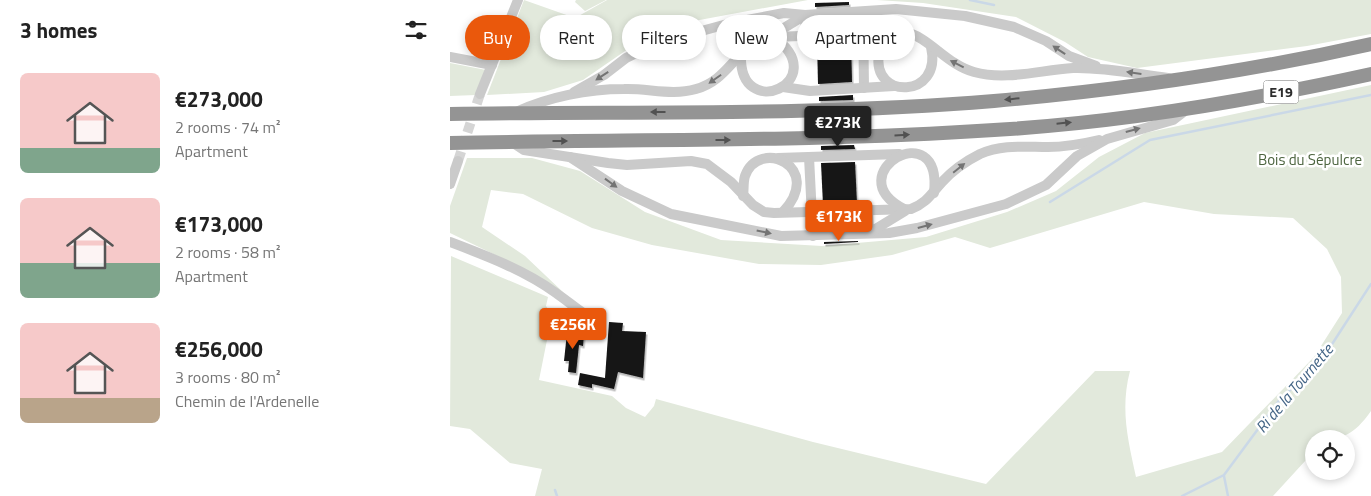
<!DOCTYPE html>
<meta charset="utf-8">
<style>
:root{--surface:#fff;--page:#f2f2f2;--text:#222;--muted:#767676;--accent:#ea580c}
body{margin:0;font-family:"Titillium Web",sans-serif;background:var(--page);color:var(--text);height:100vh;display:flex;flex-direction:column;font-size:19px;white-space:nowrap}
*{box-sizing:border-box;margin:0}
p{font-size:16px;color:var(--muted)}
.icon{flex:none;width:28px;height:28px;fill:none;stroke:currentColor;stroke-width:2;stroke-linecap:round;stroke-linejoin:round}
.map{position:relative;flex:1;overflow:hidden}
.details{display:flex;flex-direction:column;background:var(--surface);width:450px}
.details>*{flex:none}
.top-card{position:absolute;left:15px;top:15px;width:475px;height:45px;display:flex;gap:10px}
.controls{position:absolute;left:855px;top:430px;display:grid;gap:10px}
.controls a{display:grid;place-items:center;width:50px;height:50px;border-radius:50%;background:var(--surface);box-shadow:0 2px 8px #0003;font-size:25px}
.price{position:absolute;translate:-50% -42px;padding:0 11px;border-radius:5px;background:var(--accent);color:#fff;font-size:16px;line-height:32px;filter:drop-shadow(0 1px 2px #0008)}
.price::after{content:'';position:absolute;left:50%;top:30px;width:15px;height:11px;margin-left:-8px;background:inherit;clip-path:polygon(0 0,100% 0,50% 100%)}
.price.selected{background:#222;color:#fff}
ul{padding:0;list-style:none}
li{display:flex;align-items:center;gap:15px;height:125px;padding:0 20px}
li span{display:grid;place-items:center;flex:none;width:140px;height:100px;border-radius:8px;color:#555}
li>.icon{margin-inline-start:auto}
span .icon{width:60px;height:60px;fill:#fffc;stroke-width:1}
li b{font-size:21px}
h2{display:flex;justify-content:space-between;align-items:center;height:60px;padding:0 20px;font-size:21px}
.chip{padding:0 18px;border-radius:22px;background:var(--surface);box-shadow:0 2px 8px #0003;font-size:18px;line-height:45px}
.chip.selected{background:var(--accent);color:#fff}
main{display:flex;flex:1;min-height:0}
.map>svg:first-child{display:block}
</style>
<main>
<section class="details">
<h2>3 homes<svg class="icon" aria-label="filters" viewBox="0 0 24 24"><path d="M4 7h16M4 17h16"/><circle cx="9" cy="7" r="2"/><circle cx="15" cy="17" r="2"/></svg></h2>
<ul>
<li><span style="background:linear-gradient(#f6c9c9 75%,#7fa58c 0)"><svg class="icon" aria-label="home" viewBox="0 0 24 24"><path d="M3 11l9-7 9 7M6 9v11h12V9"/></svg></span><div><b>€273,000</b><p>2 rooms · 74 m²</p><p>Apartment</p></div></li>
<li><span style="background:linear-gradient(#f6c9c9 65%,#7fa58c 0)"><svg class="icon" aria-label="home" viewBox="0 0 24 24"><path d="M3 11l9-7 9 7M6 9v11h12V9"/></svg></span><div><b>€173,000</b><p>2 rooms · 58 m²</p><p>Apartment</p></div></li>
<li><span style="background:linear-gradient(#f6c9c9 75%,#b9a48a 0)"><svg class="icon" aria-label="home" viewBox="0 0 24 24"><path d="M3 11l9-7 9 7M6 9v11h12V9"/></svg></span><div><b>€256,000</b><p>3 rooms · 80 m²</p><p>Chemin de l'Ardenelle</p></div></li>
</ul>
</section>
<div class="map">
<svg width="921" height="496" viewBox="0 0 921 496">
<defs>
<filter id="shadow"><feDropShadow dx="1.5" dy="2.5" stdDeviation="0" flood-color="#0004"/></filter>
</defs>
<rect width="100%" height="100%" fill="#fff"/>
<g fill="#e2e9dc">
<polygon points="74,0 125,18 157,0 358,0 228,24 194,38 133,80 94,92 37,95"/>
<polygon points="126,0 156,0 135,11 125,2"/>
<polygon points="427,0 921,0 921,34 857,46 687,68 638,57 615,42 566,17 473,3"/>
<polygon points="0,63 36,70 26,95 0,96"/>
<path d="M921,85V411C903,436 894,439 864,439V455L856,460L823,496H85L92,469L60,463L20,429L0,426L1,256L98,297L96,306L102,315L89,380L162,396L176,408L195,417L204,406L206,399L363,442L536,484L645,371H680C670,409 678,440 686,477L772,452L864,357L892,313L891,277L877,249L843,218L764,214L694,202L540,248L505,237L442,255L371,265L309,264L202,245L142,228L73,194L41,190L32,227L75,256L114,293L64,264L0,233V206L17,158H82L130,171L195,212L271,240L372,246L476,237L557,212L606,191L649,157L695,133Z"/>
</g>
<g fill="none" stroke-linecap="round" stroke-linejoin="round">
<g stroke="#cad8e7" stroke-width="2.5">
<polyline points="520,0 544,5"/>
<polyline points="600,202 700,140 921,95"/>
<polyline points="774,476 778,496"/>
<polyline points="105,490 107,496"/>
<polyline points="732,496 774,475 828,402 875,355 921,284"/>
</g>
</g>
<g fill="#141414" filter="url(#shadow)">
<polygon points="399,2 399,5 365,7 365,3"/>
<polygon points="400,19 400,27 366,29 366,21"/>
<polygon points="401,41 402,82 368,84 367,42"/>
<polygon points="403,95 403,100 369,101 369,97"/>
<polygon points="403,118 404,128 370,129 370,119"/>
<polygon points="404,145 405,149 371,150 371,146"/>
<polygon points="405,162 407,204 373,205 371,163"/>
<polygon points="407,217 407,227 373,228 373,218"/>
<polygon points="408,241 408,242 374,244 374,242"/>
<polygon points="159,322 173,323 172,331 196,332 193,378 168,372 164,389 142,384 142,388 128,385 130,373 155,378"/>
<polygon points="117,333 134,334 133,346 129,345 126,373 118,372 119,361 114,361"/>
</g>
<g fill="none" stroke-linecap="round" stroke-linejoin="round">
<polyline stroke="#d5d5d5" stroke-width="10" stroke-dasharray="10 5" stroke-linecap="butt" points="8,161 30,94"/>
<g stroke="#cacaca" stroke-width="10">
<polyline points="413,12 414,88"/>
<path d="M445,33C437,37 431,45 429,54C421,100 493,99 481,47"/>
<polyline points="321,36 355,15 356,36"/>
<path d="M291,54C288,125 384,81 324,37"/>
<polyline points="0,57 42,65"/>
<polyline points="333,87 360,91 444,86"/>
<polyline points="124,92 154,75 176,58 207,43 281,23 334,13 355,15 446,9 515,16 564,27 596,41 619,56 646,66"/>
<polyline points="30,94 68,0"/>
<path d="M66,112C98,97 138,89 174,89C198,88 222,96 246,89C282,79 285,43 324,37L455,32C478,36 497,65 524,72C556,81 590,70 623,68C654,67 686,74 718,78"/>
<path d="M62,142L74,150L158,163L177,165L241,161L257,164L281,182L303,205L314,212L324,213L461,209C477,203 481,194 492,182C502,171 516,161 530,154C552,144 575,147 598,147C615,147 632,144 649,140"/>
<polyline points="120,157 172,191 221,214 331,236 439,233 467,228 556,204 596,185 627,156 657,139 723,120 736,110"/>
<polyline points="359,157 363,236"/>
<polyline points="328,158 449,154"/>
<polyline points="0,184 8,161"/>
<path d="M293,196C294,190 293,182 295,176C309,137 375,167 333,212"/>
<path d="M454,209C386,174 493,112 484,193"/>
<polyline points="418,210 419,233 455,211"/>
<path d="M0,242C37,256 74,270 106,293C119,302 130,312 144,320"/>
</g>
<g stroke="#949494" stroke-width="14">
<path d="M0,114C181,111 363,116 544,101C671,90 797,72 921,44"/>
<path d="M0,143C181,139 363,142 544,130C670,123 798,101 921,74"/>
</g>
</g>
<defs><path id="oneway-solid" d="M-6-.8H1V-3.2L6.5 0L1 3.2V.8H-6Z" transform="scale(1.25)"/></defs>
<g fill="#747474">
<use href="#oneway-solid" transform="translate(609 50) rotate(-146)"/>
<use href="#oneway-solid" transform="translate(507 64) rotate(-153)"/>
<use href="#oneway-solid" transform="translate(684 73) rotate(-172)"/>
<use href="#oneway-solid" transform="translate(152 76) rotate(147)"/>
<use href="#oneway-solid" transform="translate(265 79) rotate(145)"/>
<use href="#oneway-solid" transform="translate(683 130) rotate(-15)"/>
<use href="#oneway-solid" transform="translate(509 168) rotate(-39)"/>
<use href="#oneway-solid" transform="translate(161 183) rotate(36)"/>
<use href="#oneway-solid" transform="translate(475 226) rotate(-15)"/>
<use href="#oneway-solid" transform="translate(314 232) rotate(12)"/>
</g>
<g fill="#515151">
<use href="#oneway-solid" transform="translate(562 99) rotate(174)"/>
<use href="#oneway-solid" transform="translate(208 112) rotate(180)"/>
<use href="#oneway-solid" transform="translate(614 123) rotate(-6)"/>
<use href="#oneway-solid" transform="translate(452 135) rotate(-3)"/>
<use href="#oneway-solid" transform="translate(273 140)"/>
<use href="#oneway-solid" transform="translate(110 141)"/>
</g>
<g text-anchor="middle" stroke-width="5" stroke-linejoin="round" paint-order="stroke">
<rect fill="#fff" stroke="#6c6c6c" stroke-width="1" x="813.5" y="80.5" width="35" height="23" rx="4"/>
<g font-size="14" font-weight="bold" fill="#2d2d2d">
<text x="831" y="97">E19</text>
</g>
<g font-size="15" fill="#4c643f" stroke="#fff">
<text x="860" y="165">Bois du Sépulcre</text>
</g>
<g font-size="16" font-style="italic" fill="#446586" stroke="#fff">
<text transform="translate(844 388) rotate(-50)" y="6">Ri de la Tournette</text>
</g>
</g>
</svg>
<div class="controls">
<a><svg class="icon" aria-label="locate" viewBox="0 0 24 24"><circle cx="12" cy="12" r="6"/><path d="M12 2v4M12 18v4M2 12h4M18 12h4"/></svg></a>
</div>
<b class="price selected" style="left:388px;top:148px">€273K</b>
<b class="price" style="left:389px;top:242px">€173K</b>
<b class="price" style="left:123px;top:350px">€256K</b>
<div class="top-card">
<a class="chip selected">Buy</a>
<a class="chip">Rent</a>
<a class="chip">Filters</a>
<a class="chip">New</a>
<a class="chip">Apartment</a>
</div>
</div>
</main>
